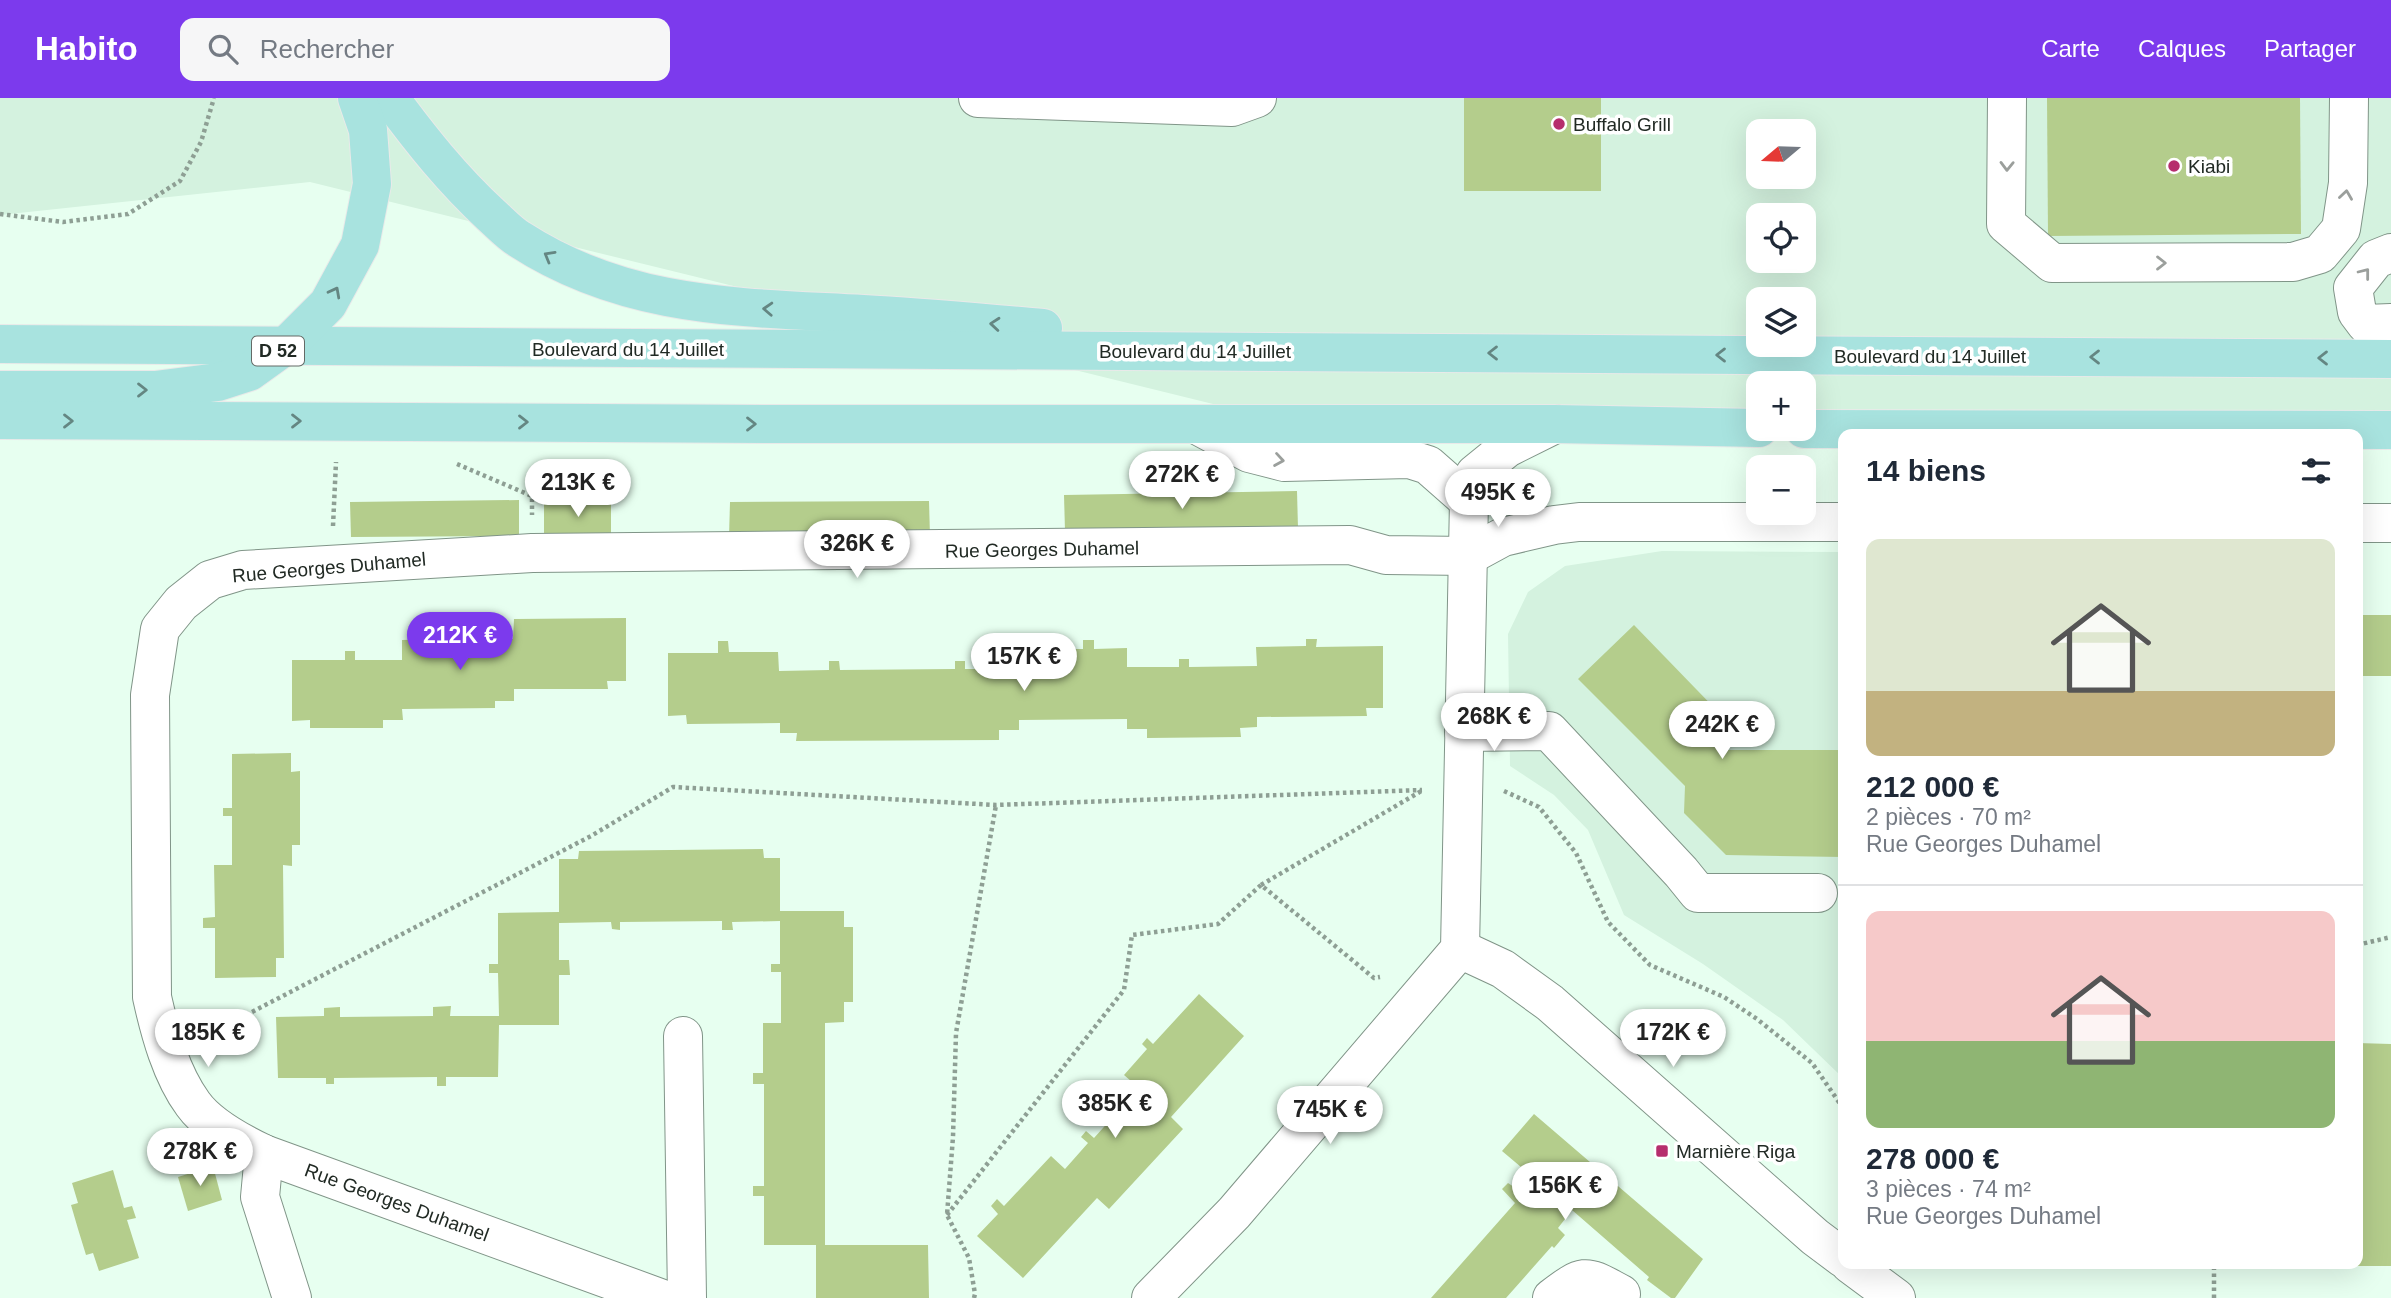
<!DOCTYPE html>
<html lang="fr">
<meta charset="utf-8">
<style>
:root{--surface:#fff;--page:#f6f6f7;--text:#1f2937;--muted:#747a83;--line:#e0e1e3;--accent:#7c3aed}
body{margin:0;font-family:Arial,sans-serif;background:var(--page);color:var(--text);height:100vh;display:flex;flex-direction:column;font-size:26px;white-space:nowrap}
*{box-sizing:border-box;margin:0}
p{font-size:23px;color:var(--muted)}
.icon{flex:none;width:38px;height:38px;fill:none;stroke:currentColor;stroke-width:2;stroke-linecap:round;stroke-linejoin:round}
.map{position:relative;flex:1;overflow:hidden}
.side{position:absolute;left:1838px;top:331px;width:525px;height:840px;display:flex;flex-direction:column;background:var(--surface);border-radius:14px;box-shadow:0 7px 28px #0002}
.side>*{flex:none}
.needle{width:46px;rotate:251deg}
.controls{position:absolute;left:1746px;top:21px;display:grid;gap:14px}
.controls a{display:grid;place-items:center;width:70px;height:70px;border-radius:14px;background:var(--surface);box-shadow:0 7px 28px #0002;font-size:35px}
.price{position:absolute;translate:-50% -60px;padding:0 16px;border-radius:24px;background:#fff;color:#222;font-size:23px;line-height:46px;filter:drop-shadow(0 2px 4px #0008)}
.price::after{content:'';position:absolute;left:50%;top:42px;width:21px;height:16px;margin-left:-10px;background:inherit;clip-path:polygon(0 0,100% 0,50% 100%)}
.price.selected{background:var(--accent);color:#fff}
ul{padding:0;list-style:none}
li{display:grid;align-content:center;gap:14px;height:371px;padding:0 28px}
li+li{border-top:2px solid var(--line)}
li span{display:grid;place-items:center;height:217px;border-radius:14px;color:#555}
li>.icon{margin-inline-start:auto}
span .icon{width:126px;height:126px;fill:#fffc;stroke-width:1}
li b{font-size:30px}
h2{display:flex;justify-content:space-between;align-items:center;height:84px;padding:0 28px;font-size:30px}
header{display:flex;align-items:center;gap:42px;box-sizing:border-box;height:98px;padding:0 35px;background:var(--accent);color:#fff}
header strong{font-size:33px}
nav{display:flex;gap:38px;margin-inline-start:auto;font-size:24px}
.search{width:490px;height:63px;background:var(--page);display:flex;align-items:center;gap:18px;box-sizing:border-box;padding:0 24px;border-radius:14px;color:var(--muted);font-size:26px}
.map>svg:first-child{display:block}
</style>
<header>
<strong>Habito</strong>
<div class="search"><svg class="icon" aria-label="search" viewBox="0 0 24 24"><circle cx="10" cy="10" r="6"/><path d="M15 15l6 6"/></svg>Rechercher</div>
<nav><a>Carte</a><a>Calques</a><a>Partager</a></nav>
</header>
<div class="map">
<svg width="2391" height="1200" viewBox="0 0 2391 1200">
<rect width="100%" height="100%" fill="#e7fff0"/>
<g fill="#d4f2df" fill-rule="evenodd">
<path d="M0,0H2391V328L1376,346L310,84L0,117ZM1759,33H1804V79H1759ZM1759,117H1804V163H1759ZM1759,201H1804V247H1759ZM1759,285H1804V331H1759Z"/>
<polygon points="1662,453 1843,454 1843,980 1783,922 1703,866 1624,817 1588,732 1554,697 1510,668 1508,536 1528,494 1565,468"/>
</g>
<g fill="#b4cd8c">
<rect x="1464" y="0" width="137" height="93"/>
<polygon points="2047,0 2300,0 2301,136 2048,138"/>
<polygon points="1297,393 1298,430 1065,433 1064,397"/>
<polygon points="519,402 519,438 351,439 350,404"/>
<polygon points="929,403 930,438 729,439 730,404"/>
<polygon points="544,404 611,404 611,439 544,438"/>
<rect x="2357" y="517" width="34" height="61"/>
<polygon points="626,520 626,583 607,583 608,591 514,591 514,603 495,603 495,610 402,611 403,622 383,622 383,630 310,630 310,622 292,623 292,562 345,562 345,553 355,553 355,562 402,562 402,542 454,541 454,534 461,535 461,542 513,541 514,521"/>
<polygon points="1634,527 1727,623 1726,652 1843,652 1843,759 1726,757 1684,715 1685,688 1578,581"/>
<polygon points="1306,541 1317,541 1316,549 1383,548 1383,610 1366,610 1367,618 1257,619 1257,629 1240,630 1241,639 1147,640 1147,631 1127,631 1127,621 1019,622 1019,632 999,632 999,642 796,643 797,635 780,635 780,625 687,626 686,617 668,618 668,555 718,555 718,543 728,543 729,554 778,554 779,573 829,572 829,563 839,563 840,572 955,571 955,563 965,563 965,571 1019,571 1018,551 1083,551 1083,542 1094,542 1094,551 1127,550 1127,569 1179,569 1179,561 1189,561 1189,569 1257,568 1256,549 1306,548"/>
<polygon points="291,655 291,674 300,673 300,747 292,747 292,768 283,767 284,860 276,860 276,879 215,880 215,830 203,830 203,820 215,819 214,767 232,767 232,718 223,718 223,710 232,710 232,656"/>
<polygon points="763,751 764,760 780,760 780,813 844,813 844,829 853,829 853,904 844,904 844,924 825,925 825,1147 928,1147 929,1200 816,1200 816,1147 764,1147 764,1098 753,1098 753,1088 764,1088 764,986 753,986 753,975 763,975 763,925 781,925 781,874 771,874 771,866 780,866 780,823 732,824 733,832 722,832 722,823 620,824 620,832 612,831 611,824 559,825 559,862 569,862 570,877 559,877 559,927 499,927 498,979 446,979 446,988 437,988 437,979 334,980 334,986 326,986 326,980 278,980 276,919 324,918 324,910 340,909 340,919 433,918 433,909 451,908 450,918 499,918 498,875 489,875 489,866 498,866 498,815 559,814 559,761 578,761 579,753"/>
<polygon points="1199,896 1244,938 1171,1019 1183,1031 1109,1111 1097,1100 1023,1180 977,1138 998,1116 991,1108 997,1101 1004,1108 1051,1058 1065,1071 1088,1045 1081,1039 1086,1033 1094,1040 1139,990 1124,977 1147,951 1142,946 1147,940 1153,946"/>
<polygon points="2357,945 2391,946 2391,1168 2335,1168 2335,1166 2357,1166"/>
<polygon points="1534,1016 1703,1161 1675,1200 1671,1200 1647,1182 1649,1179 1572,1112 1558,1130 1565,1137 1554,1150 1552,1148 1506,1200 1431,1200 1515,1105 1502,1091 1508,1085 1514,1089 1527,1074 1502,1053"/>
<polygon points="213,1068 222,1102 188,1113 178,1079"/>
<polygon points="113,1072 124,1110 132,1108 136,1120 127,1122 139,1160 99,1173 93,1155 86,1157 78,1131 71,1107 78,1105 72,1085"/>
</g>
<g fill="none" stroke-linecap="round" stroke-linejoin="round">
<defs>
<g id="minor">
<polyline points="978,0 1232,9 1257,0"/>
<polyline points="2007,0 2006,126 2052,165 2293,164 2320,156 2341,131 2348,85 2349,0"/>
<polyline points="2391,155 2376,161 2353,190 2357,214 2366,226 2391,225"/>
<polyline points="1195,326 1249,355 1284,364 1409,361 1428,367 1469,403"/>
<polyline points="2357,425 2391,425"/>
<polyline points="1464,634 1549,633 1681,774 1698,795 1818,795"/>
<polyline points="1460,851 1503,871 1550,905 1815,1139 1843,1160"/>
<polyline points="683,938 687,1200"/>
<polyline points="264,1056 260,1099 292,1200"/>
<polyline points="1850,1166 1896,1200"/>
<path d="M660,1200L264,1056C241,1045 208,1027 193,1006C171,976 160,935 152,899L150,597L160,531L181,505L210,482L243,472L532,455L1350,447L1386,457L1468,458L1503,439L1554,427L1579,424H1843"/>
<polyline points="1151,1200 1234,1115 1460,851 1469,403 1475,376 1507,350 1555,326"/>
<path d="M1552,1200C1586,1174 1585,1177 1621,1196"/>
</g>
<g id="major">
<path d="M390,0C421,42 452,81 491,117C500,125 509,135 519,141C627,211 739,209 863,216C923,219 983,225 1043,230"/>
<polyline points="0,246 2391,261"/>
<polyline points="0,292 155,292 218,284 249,274 288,246 328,206 360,147 372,86 368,32 357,0"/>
<polyline points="0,322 782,326 1555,326 1759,330"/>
<polyline points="1804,331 2391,332"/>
</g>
</defs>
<use href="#minor" stroke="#809588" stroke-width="40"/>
<use href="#major" stroke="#e9eae9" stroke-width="40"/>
<g stroke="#8e9f94" stroke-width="4.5" stroke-dasharray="3.5 3.5" stroke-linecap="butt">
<polyline points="0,116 63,124 128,116 180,83 201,44 214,0"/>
<polyline points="457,366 532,398 532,417"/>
<polyline points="333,428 336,364"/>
<polyline points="1504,693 1539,709 1576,755 1608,824 1650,867 1724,899 1757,921 1812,965 1843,1010"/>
<polyline points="1261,787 1423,692"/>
<polyline points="2357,847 2391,839"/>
<polyline points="200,929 221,930 591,738 673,689 996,707 1422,692"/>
<polyline points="947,1117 1124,892 1132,837 1218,826 1261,787 1374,880 1380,879"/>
<polyline points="974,1200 975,1196 969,1160 947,1117 953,1039 956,935 996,707"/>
<polyline points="2214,1200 2214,1166"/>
</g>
<use href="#minor" stroke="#fff" stroke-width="38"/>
<use href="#major" stroke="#a8e3df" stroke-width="38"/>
</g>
<defs><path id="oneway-chevron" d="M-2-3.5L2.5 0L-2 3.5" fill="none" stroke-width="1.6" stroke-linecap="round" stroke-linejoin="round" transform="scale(1.75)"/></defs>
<g stroke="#9b9f9c">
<use href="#oneway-chevron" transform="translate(2007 68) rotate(91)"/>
<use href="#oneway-chevron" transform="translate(2346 97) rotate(-82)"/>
<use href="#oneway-chevron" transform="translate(2161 165)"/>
<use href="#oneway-chevron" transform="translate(2365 175) rotate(-52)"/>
<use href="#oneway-chevron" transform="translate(1279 362) rotate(9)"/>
</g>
<g stroke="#648682">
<use href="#oneway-chevron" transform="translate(549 158) rotate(-150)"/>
<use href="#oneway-chevron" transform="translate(335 194) rotate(-62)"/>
<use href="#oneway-chevron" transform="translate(768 211) rotate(-177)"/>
<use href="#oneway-chevron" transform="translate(995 226) rotate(-175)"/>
<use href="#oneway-chevron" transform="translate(1493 255) rotate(-180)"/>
<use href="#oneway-chevron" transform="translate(1721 257) rotate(-180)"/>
<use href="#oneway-chevron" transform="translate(2095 259) rotate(-180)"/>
<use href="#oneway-chevron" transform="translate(2323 260) rotate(-180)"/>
<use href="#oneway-chevron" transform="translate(142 292)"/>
<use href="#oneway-chevron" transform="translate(68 323)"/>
<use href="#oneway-chevron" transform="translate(296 323)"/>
<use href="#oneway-chevron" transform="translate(523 324)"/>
<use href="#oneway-chevron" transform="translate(751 326)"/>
</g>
<g fill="#b62e6d" stroke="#fff" stroke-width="2.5">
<circle cx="1559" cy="26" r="7"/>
<circle cx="2174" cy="68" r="7"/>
<rect x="1655" y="1046" width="14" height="14" rx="3.5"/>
</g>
<g text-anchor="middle" stroke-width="7" stroke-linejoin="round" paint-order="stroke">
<rect fill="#fff" stroke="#646a66" stroke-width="2" x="252" y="238.5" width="52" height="29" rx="5"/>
<g font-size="18" font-weight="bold" fill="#212a24">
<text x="278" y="259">D 52</text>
</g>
<g font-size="19" fill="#212a24" stroke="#fff" text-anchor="start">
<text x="1573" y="33">Buffalo Grill</text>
<text x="2188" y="75">Kiabi</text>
<text x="1676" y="1060">Marnière Riga</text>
</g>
<g font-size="19" fill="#212a24" stroke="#fff">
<text x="628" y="258">Boulevard du 14 Juillet</text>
<text x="1195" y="260">Boulevard du 14 Juillet</text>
<text x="1930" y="265">Boulevard du 14 Juillet</text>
<text transform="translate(1042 451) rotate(-1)" y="7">Rue Georges Duhamel</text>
<text transform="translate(329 469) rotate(-5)" y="7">Rue Georges Duhamel</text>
<text transform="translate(397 1104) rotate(20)" y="7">Rue Georges Duhamel</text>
</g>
</g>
</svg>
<div class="controls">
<a><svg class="needle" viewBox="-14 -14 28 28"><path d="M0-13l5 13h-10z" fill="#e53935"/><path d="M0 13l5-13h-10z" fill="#747a83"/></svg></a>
<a><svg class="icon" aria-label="locate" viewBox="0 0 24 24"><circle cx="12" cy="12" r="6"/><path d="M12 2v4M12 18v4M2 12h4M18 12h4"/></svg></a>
<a><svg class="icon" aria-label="layers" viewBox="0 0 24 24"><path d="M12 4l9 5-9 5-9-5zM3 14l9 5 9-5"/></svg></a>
<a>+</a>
<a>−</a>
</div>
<b class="price" style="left:1182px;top:413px">272K €</b>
<b class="price" style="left:578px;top:421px">213K €</b>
<b class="price" style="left:1498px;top:431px">495K €</b>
<b class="price" style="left:857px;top:482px">326K €</b>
<b class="price selected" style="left:460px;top:574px">212K €</b>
<b class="price" style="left:1024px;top:595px">157K €</b>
<b class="price" style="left:1494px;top:655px">268K €</b>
<b class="price" style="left:1722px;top:663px">242K €</b>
<b class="price" style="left:208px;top:971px">185K €</b>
<b class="price" style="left:1673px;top:971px">172K €</b>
<b class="price" style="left:1115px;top:1042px">385K €</b>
<b class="price" style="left:1330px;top:1048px">745K €</b>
<b class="price" style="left:200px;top:1090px">278K €</b>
<b class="price" style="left:1565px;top:1124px">156K €</b>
<section class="side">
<h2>14 biens<svg class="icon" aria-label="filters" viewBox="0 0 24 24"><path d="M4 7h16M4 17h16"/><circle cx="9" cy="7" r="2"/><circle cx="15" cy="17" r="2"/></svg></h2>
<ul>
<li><span style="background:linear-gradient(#dfe7d0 70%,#c2b280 0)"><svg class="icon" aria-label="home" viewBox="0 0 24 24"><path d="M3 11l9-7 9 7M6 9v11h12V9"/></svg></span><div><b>212 000 €</b><p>2 pièces · 70 m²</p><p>Rue Georges Duhamel</p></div></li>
<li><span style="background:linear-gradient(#f6c9c9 60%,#8fb573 0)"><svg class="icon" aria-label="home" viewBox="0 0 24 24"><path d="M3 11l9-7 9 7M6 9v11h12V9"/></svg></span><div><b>278 000 €</b><p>3 pièces · 74 m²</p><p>Rue Georges Duhamel</p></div></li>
</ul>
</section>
</div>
